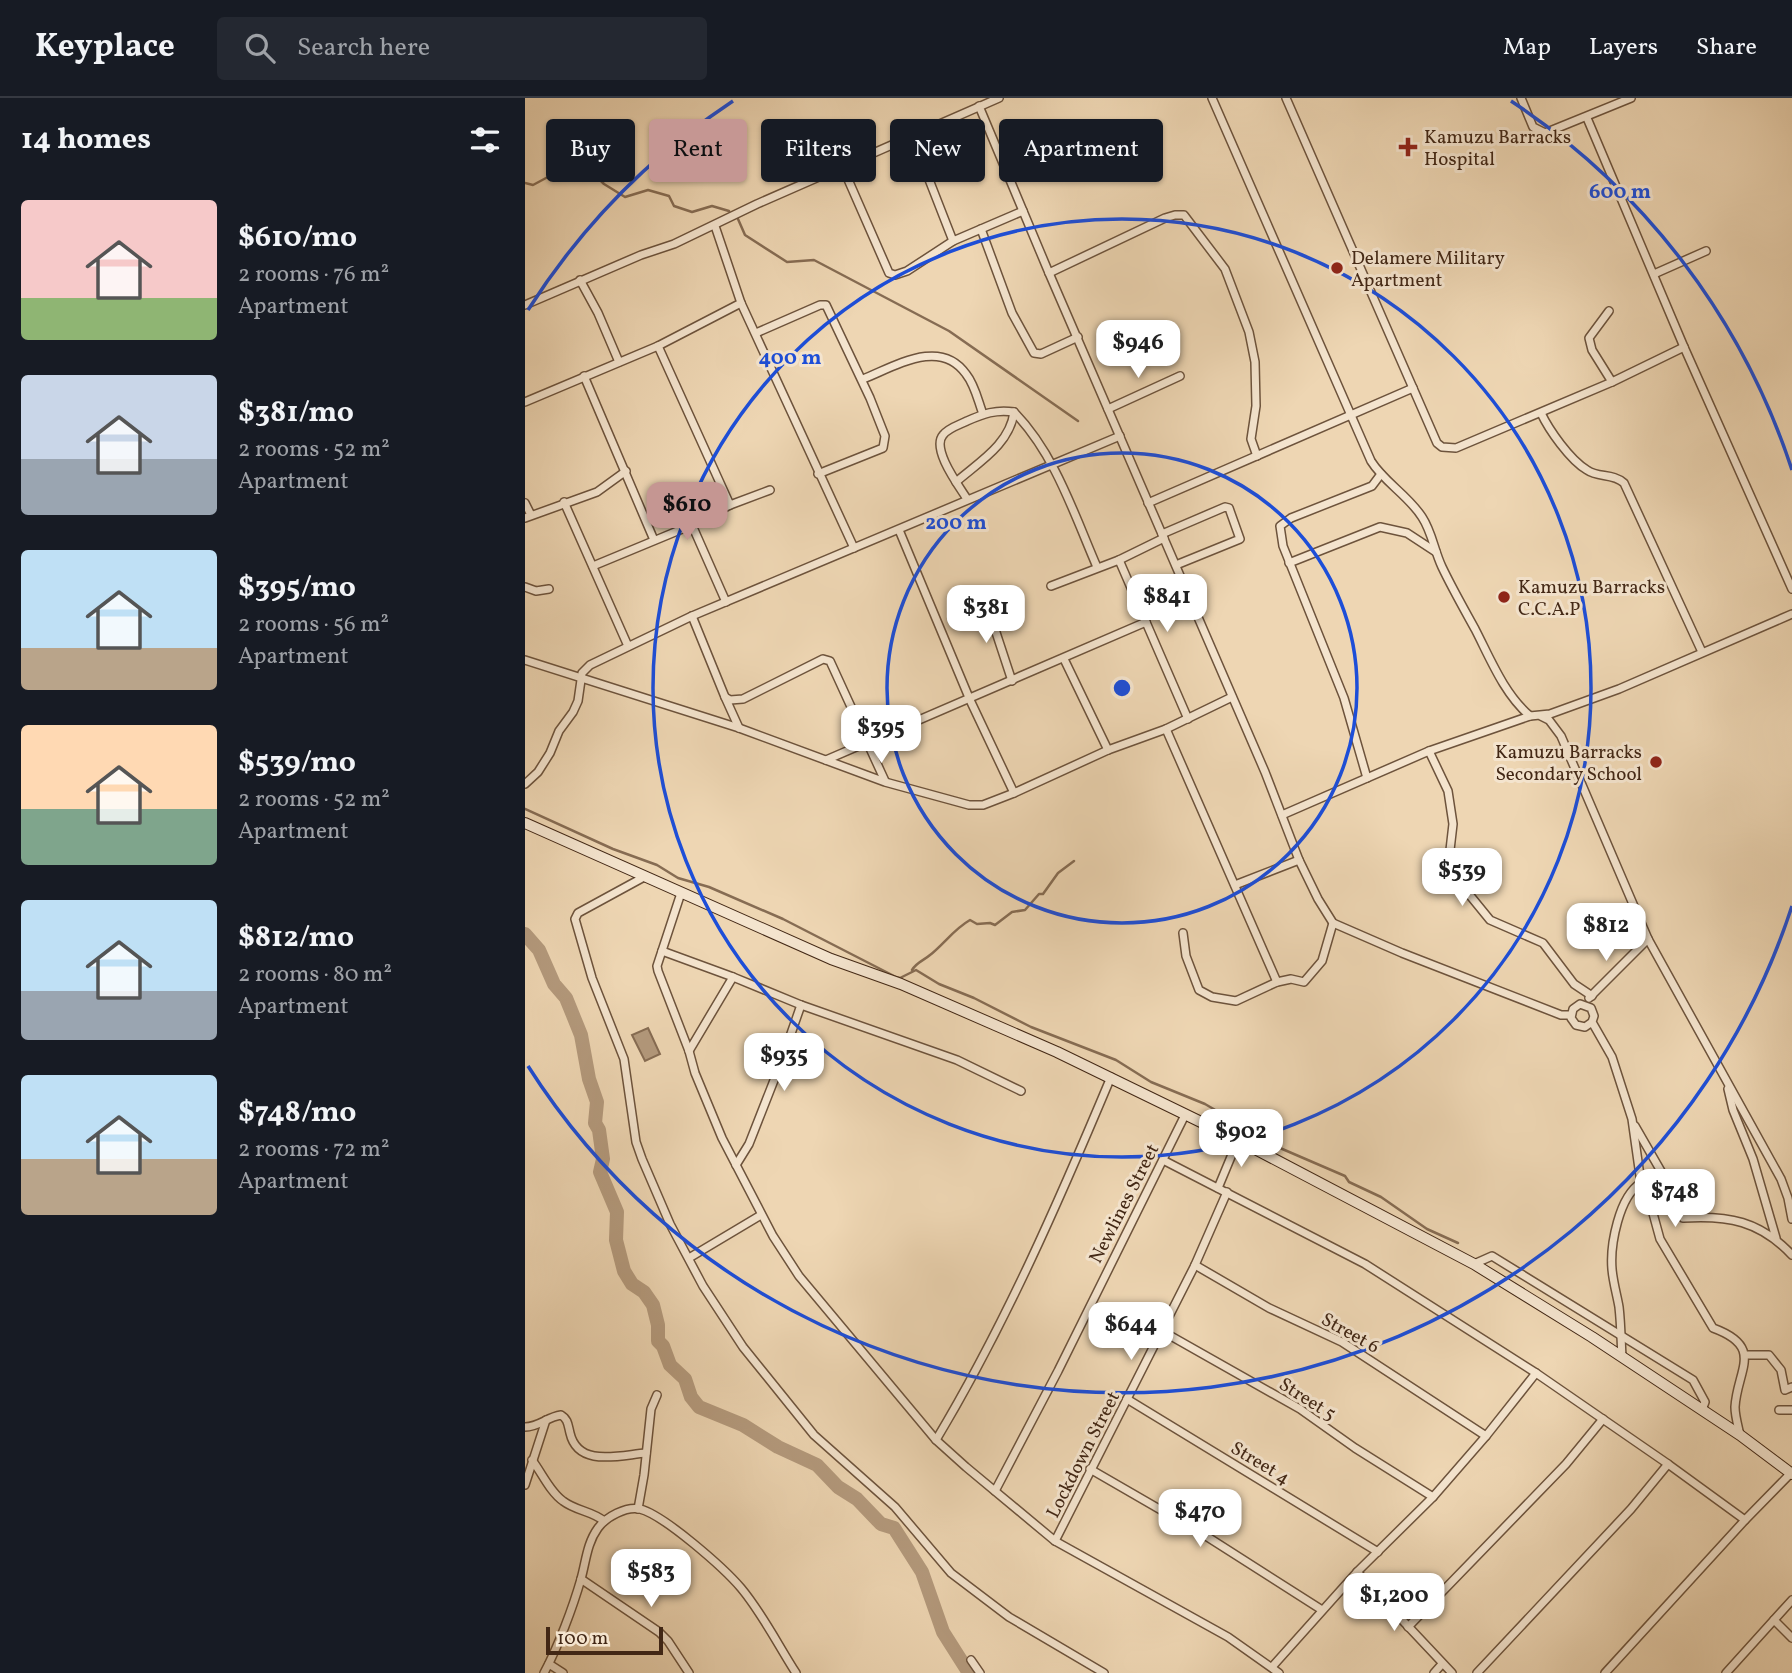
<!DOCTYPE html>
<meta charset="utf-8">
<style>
:root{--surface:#171b24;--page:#242831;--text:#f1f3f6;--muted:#9ea1a6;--line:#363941;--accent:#c59692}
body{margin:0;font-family:Vollkorn,serif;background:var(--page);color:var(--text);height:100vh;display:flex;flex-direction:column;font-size:26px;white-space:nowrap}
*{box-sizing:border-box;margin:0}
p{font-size:23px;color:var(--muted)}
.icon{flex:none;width:38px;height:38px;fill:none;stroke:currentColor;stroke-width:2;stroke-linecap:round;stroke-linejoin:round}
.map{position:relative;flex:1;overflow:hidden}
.panel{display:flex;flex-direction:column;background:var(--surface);width:525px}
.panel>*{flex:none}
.guide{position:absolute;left:21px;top:21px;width:665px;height:63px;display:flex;gap:14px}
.scale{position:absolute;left:21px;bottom:18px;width:117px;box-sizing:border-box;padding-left:7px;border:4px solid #422715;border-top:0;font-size:19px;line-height:24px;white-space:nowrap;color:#422715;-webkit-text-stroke:5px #f4e4ce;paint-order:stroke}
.price{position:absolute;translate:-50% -60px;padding:0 16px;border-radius:14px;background:#fff;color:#222;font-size:23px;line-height:46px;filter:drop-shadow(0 2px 4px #0008)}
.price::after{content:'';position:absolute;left:50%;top:42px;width:21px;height:16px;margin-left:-10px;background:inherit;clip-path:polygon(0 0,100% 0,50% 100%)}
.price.on{background:var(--accent);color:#111}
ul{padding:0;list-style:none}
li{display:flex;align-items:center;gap:21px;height:175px;padding:0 21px}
li span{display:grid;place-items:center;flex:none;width:196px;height:140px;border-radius:7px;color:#555}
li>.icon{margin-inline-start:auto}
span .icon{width:84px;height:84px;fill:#fffc;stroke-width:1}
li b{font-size:30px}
h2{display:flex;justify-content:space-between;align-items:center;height:84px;padding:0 21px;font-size:30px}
.tag{padding:0 24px;border-radius:7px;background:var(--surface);box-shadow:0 2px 5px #0004;font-size:24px;line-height:63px}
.tag.on{background:var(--accent);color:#111}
header{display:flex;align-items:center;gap:42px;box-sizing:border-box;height:98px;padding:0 35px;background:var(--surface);border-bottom:2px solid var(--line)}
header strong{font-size:33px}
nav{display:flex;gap:38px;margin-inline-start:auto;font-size:24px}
.search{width:490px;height:63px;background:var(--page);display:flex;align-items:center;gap:18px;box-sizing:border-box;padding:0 24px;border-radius:7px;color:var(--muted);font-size:26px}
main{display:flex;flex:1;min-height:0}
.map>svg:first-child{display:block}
</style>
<header>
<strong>Keyplace</strong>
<div class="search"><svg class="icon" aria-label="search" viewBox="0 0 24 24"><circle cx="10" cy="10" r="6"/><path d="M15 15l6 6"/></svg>Search here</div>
<nav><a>Map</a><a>Layers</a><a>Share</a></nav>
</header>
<main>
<section class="panel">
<h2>14 homes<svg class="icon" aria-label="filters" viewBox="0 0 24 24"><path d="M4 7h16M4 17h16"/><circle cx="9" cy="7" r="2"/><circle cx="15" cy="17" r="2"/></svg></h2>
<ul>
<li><span style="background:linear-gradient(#f6c9c9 70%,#8fb573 0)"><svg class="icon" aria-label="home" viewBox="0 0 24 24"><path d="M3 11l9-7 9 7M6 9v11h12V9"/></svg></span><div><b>$610/mo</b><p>2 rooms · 76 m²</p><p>Apartment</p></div></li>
<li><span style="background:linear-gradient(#c9d6e8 60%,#9aa5b1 0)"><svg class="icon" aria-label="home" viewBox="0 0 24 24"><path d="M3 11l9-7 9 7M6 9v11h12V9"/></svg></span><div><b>$381/mo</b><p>2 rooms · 52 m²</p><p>Apartment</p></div></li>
<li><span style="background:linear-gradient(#bfe0f5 70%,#b9a48a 0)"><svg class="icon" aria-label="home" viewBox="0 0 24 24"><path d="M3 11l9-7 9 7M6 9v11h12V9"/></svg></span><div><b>$395/mo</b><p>2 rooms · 56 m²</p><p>Apartment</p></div></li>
<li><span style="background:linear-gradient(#ffd9b3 60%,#7fa58c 0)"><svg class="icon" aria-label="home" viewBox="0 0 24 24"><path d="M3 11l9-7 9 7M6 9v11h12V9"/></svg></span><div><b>$539/mo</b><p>2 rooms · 52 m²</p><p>Apartment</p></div></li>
<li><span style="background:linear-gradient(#bfe0f5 65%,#9aa5b1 0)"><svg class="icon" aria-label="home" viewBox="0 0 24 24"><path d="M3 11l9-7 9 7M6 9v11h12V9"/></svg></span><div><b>$812/mo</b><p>2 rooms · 80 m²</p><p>Apartment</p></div></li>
<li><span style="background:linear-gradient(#bfe0f5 60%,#b9a48a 0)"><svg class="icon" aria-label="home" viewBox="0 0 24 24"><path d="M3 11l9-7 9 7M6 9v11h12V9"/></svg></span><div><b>$748/mo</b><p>2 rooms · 72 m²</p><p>Apartment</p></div></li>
</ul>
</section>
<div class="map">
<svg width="1267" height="1575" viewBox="0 0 1267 1575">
<rect width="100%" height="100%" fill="#eed6b3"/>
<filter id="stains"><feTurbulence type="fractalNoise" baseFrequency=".00286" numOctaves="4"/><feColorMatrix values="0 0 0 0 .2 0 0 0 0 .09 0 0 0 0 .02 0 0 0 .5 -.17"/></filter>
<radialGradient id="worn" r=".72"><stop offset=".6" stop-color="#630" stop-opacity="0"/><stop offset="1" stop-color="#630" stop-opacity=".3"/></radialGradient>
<polygon fill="#b49a7d" stroke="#866c53" stroke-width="2" points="123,930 135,956 120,963 107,937"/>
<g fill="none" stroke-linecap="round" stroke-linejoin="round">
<g stroke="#866c53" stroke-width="2.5">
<polyline points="0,85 8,87 34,73 65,72 79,86 100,99 123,92 144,98 149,108 167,114 187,108 204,113"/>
<polyline points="213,121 220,137 262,164 289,162 424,233 553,323"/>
<polyline points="0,711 88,751 132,767 153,780 184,789 258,821 371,879 375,880 391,872 414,886 449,900 506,929 591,962 626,984 680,1006 755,1050 820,1078 824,1084 856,1099 902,1131 933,1145"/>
<path d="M387,872C392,864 398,863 405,857C419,846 429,831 445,822L452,826L465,825L470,827L487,814L500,812L514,796H518L533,775L549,763"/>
</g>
<polyline stroke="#b49a7d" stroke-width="14" points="0,836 14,852 29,886 41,900 56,937 64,981 72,1004 70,1025 74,1032 78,1061 75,1074 92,1114 91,1142 99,1173 107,1186 119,1194 128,1207 133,1227 133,1243 138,1248 145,1267 160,1281 166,1299 174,1309 218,1327 253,1349 292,1367 313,1389 332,1401 356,1426 369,1430 397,1474 418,1534 444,1575"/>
<defs>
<g id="street">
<path d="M687,0L846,363C859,384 883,397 897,419C907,434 909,452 917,469C927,490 939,511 950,531C965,560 979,596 1005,618L1025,616L1094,591L1267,516"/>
<polyline points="761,0 912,345 917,349 931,350 1087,284 1159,249"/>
<polyline points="996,0 1008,29 1020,35 1106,0"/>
<polyline points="454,8 524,175 740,674 774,762 793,801 808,825 877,855 1036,917 1046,917"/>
<polyline points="1062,20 1159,249 1267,491"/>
<polyline points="387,38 428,143"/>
<polyline points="318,70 364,175 370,177 382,173 428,143 498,113"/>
<polyline points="190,128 216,205 329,450"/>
<polyline points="456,131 487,215 509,255 516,256 553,239"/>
<polyline points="524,175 640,120 650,117 659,117 700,171 724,234 730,264 731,308 726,341 732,358"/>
<polyline points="1129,176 1181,153"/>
<polyline points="55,182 73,215 94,264"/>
<polyline points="0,207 116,157 149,146 232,106 474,0"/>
<polyline points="1084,213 1064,240 1067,252 1087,284"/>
<polyline points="231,235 295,207 301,207 345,300 360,338 358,350 293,376"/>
<polyline points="133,248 205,407"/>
<polyline points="59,278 129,442"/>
<path d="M338,281C369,269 415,239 441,276C450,287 453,303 458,316"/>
<polyline points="0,304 133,248 216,205"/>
<polyline points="583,311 655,278"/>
<path d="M1016,315C1024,332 1045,362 1062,372C1073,380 1088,375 1099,385L1177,554"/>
<path d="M431,384C454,364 485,346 489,314"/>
<path d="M442,401C434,388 406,351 418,337C423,330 434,327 442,323C458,316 471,311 489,314C530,356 549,416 572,469"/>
<polyline points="39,404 103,548"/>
<polyline points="0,405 6,417"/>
<polyline points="623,405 888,290"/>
<polyline points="0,420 72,394 101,373"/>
<polyline points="167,427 201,504"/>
<polyline points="374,432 445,602 489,695"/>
<polyline points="637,436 700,409 704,410 715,441 651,467"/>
<polyline points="594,462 663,621"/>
<polyline points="764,465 855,429 882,435 911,454"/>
<polyline points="68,468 167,427 205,407 245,392"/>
<polyline points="526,488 594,462 639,440"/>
<polyline points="0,489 11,493 24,491"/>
<polyline points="461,504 487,583"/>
<polyline points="167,518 200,599 205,602 218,601 298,561 305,563 360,683"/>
<polyline points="539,561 583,652"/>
<polyline points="0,562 214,630 360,684 444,707 458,707 489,695 583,652 641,631 707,599"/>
<polyline points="200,599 214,630"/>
<polyline points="1016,618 1024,622 1036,638 1123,841 1256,1081 1263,1100 1267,1121"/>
<polyline points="641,631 752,884"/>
<polyline points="904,653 923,693 928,726 925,752 934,784 965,822 1018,845 1049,886 1067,898"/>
<polyline points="301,662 621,524"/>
<polyline points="842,680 819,600 758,448 755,428 766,420 847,388 856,376"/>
<polyline points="0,686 13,674 25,655 34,633 48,614 53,603 57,575 65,567 167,518 595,338"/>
<polyline points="757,717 904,653 1005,618"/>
<polyline points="119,779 53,815 50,821 67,880 99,961 111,1044 117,1061 145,1126 178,1188 218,1249 289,1337 370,1409 426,1475 484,1519 579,1575"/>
<polyline points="710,787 774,762"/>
<polyline points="156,795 132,868 133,873 164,953 170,975 197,1040 248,1138 274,1178 411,1342 441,1369 530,1443 703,1539 754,1575"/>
<polyline points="658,835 661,858 674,892 687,899 711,903 752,884 766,881 779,884 797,863 808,825"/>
<polyline points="137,853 208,879 276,907 432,962 496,993"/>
<polyline points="1064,900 1123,841"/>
<path d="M1067,924L1060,929L1051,927L1046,920L1048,911L1055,906L1066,910L1069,918L1067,924L1087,959L1107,1021L1116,1085L1126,1108L1135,1141L1188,1230C1240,1249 1212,1272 1210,1309C1210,1318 1213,1328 1215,1337"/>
<polyline points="164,953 208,879"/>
<polyline points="1203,991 1208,1012 1228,1061 1251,1140"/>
<path d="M1110,1028L1137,1075L1149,1106L1158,1120C1203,1117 1235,1123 1267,1157"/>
<polyline points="638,1062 840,1166 1011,1275 1143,1366 1220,1422"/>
<polyline points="211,1067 224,1046 255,967 276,907"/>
<polyline points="693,1090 713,1042"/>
<polyline points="164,1160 236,1117"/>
<polyline points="949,1166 967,1158 1168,1282 1180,1304 1177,1312"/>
<polyline points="670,1167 744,1210 817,1244 961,1338"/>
<polyline points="637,1233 775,1311 830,1350 908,1399"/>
<polyline points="1220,1257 1244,1257 1256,1272 1260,1292 1267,1289"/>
<path d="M1097,1259C1096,1243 1096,1226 1094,1209C1092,1197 1088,1184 1087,1171C1085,1147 1094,1098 1116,1085"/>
<polyline points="602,1301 853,1454"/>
<polyline points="1254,1312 1267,1312"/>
<path d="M0,1329C14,1329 22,1319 36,1317C43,1321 43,1327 45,1335C53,1370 95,1357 121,1355"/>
<path d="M411,1342C480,1227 534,1103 586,979"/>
<path d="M7,1362C17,1375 25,1394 38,1403C51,1413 67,1413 79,1423"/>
<polyline points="565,1371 681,1438 797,1512"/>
<polyline points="0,1387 21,1322"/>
<polyline points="470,1393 533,1273 660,1017"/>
<polyline points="113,1411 119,1377 126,1311 132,1297"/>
<polyline points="530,1443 670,1167 702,1094"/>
<polyline points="832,1474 927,1575"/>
<polyline points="56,1481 134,1534 143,1543 164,1575"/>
<polyline points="1249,1522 1267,1540"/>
<polyline points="883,1529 1041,1366 1078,1321"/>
<polyline points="446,1562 455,1575"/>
<polyline points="24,1566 38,1575"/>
<polyline points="747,1569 832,1474 908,1399 961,1338 1011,1275"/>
<path d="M19,1575C33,1549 48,1509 56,1481C61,1463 62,1445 73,1430C81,1419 101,1408 115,1411C139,1417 199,1470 216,1490C237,1515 253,1547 271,1575"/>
<polyline points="909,1575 917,1566"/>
<polyline points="952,1575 1106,1411 1143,1366"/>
<polyline points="1080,1575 1220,1422 1266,1375"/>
<polyline points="1201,1575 1267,1502"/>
</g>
<polyline id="secondary" points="0,725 306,861 376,886 532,954 713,1042 949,1166 1067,1239 1215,1337 1267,1376"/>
</defs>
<use href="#street" stroke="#6d533c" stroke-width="10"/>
<use href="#secondary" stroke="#422715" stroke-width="12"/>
<use href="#street" stroke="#f4e4ce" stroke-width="7"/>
<use href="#secondary" stroke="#f4e4ce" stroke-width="10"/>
</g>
<g fill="none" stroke="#1d4ed8" stroke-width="3.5">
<circle cx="597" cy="590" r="235"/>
<circle cx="597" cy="590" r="469"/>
<path d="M1267 808A704 704 0 0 1 3 968M3 212A704 704 0 0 1 208 3M986 3A704 704 0 0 1 1267 372"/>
</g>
<g fill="#8f2418" stroke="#f4e4ce" stroke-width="2.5">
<path d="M879.5 38.5h7v7h7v7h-7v7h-7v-7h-7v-7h7z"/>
<circle cx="812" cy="170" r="7"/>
<circle cx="979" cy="499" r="7"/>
<circle cx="1131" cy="664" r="7"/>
</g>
<g text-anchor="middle" stroke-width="6" stroke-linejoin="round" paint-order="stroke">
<g font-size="19" fill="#422715" stroke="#f4e4ce" text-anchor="start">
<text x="899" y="45">Kamuzu Barracks<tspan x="899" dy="22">Hospital</tspan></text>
<text x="826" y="166">Delamere Military<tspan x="826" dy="22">Apartment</tspan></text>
<text x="993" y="495">Kamuzu Barracks<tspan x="993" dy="22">C.C.A.P</tspan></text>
<text x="1117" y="660" text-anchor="end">Kamuzu Barracks<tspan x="1117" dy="22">Secondary School</tspan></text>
</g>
<g font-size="19" fill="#422715" stroke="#f4e4ce">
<text transform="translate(598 1105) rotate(-63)" y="7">Newlines Street</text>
<text transform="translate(826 1234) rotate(29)" y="7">Street 6</text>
<text transform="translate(783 1300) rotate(32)" y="7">Street 5</text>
<text transform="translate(557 1356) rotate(-63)" y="7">Lockdown Street</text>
<text transform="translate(736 1364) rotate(31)" y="7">Street 4</text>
</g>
</g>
<circle cx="597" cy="590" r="10" fill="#1d4ed8" stroke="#f4e4ce" stroke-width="3.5"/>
<g font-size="21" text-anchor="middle" font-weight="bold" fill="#1d4ed8" stroke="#f4e4ce" stroke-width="6" stroke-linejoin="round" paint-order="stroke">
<text x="1095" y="100">600 m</text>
<text x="265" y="266">400 m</text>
<text x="431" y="431">200 m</text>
</g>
<rect width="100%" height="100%" filter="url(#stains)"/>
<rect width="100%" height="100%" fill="url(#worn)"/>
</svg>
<div class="scale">100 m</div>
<b class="price" style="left:613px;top:282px">$946</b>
<b class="price on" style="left:162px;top:444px">$610</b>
<b class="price" style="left:642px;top:536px">$841</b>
<b class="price" style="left:461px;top:547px">$381</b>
<b class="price" style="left:356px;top:667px">$395</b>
<b class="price" style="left:937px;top:810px">$539</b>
<b class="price" style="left:1081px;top:865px">$812</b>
<b class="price" style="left:259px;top:995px">$935</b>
<b class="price" style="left:716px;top:1071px">$902</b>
<b class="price" style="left:1150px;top:1131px">$748</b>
<b class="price" style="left:606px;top:1264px">$644</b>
<b class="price" style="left:675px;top:1451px">$470</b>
<b class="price" style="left:126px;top:1511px">$583</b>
<b class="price" style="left:869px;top:1535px">$1,200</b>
<div class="guide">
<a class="tag">Buy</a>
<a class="tag on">Rent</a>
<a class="tag">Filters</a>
<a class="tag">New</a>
<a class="tag">Apartment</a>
</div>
</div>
</main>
